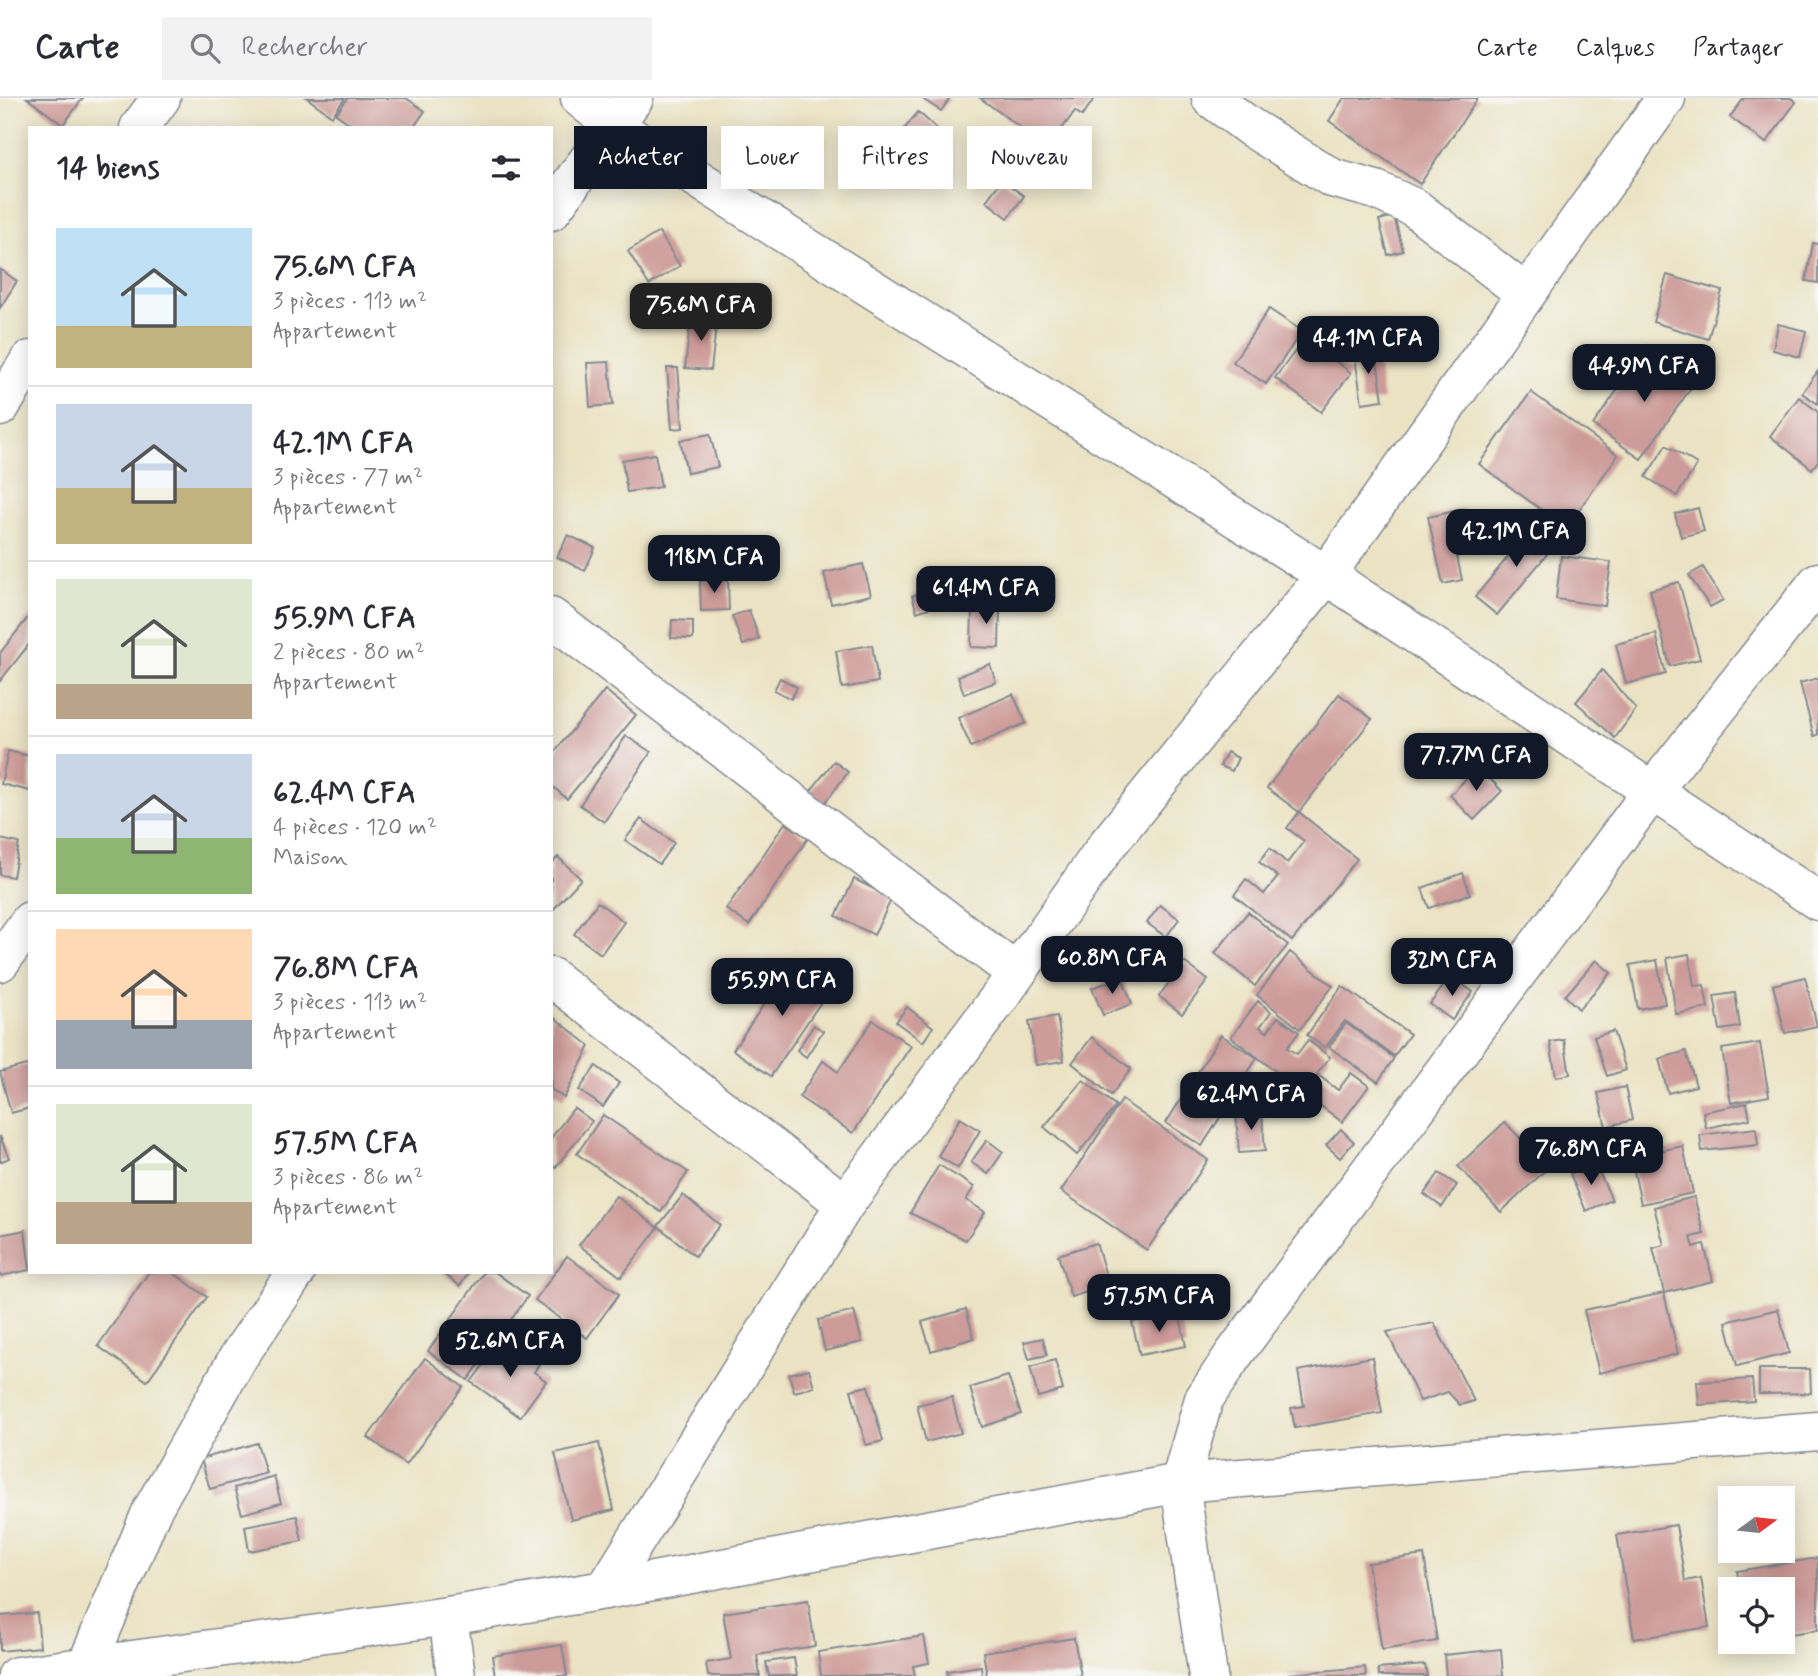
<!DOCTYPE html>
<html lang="fr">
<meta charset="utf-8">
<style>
:root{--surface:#fff;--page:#f2f2f3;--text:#2b2b33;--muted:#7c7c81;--line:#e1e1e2;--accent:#111827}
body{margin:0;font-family:Mynerve,sans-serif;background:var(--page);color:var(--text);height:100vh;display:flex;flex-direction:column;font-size:26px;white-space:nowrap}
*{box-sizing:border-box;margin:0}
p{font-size:23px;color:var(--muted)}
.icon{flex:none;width:38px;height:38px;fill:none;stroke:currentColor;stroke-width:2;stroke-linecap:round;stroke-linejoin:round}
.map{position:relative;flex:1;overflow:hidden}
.drawer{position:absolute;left:28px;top:28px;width:525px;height:1148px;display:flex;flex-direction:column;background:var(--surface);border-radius:0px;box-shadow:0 4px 18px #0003}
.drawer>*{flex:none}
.hud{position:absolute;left:574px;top:28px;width:665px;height:63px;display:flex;gap:14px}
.needle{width:46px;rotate:75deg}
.controls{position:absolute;left:1718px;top:1388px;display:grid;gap:14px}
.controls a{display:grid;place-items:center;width:77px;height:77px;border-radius:0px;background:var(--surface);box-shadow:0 4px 18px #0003;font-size:35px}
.price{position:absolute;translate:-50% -60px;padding:0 16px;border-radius:14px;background:var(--accent);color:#fff;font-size:23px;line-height:46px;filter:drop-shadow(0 2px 4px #0008)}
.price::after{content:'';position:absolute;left:50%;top:42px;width:21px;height:16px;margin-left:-10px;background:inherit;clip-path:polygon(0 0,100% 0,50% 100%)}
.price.selected{background:#222;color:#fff}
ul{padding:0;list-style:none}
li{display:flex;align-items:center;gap:21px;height:175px;padding:0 28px}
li+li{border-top:2px solid var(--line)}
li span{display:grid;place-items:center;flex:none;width:196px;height:140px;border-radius:0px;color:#555}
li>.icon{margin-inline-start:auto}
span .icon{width:84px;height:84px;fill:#fffc;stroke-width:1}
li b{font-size:30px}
h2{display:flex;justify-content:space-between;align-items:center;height:84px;padding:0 28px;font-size:30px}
.chip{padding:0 24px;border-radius:0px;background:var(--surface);box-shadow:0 4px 18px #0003;font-size:24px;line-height:63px}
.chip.selected{background:var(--accent);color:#fff}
header{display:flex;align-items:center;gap:42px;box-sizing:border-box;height:98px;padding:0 35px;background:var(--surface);border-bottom:2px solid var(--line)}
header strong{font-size:33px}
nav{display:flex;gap:38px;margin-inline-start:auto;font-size:24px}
.search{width:490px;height:63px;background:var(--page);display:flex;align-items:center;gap:18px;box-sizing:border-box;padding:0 24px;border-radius:0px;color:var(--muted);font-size:26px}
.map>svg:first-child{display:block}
</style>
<header>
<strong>Carte</strong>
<div class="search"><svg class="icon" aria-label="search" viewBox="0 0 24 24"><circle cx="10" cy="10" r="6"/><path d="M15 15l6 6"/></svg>Rechercher</div>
<nav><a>Carte</a><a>Calques</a><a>Partager</a></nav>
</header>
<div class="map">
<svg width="1818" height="1578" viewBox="0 0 1818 1578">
<rect width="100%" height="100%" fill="#f6f6f2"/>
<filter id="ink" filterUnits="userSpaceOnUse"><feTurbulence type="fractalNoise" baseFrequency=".0143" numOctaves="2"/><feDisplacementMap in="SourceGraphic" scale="14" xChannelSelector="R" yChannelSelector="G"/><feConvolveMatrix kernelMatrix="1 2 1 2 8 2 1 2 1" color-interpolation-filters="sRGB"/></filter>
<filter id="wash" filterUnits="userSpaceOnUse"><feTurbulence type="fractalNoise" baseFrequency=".00686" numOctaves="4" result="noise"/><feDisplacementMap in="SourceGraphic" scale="28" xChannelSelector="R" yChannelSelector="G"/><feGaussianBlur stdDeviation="1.57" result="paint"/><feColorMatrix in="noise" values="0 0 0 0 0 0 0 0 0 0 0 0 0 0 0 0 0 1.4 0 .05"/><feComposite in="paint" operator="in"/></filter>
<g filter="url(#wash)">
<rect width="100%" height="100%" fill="#ebe3c4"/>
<g id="blocks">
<g fill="#cd9b99">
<polygon points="27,0 83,0 63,27"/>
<polygon points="307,0 345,0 332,18"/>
<polygon points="348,0 406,0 425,13 413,30 356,30 336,16"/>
<polygon points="921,0 950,0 941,13"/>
<polygon points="980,0 1095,0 1082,18 1075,13 1048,50"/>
<polygon points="1344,0 1478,0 1420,86 1329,23"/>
<polygon points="1744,0 1791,0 1796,4 1766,45 1730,19"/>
<polygon points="918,14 941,34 897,87 874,68"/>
<polygon points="1017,41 1046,62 1033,80 1004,58"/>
<polygon points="1002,82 1024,98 1008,120 986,103"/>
<polygon points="1394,118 1403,153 1388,157 1379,122"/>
<polygon points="659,134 680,168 649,187 628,153"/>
<polygon points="1813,145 1818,146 1818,185 1806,183"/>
<polygon points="0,171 17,183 0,210"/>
<polygon points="1667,177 1722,193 1708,241 1653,224"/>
<polygon points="1269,211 1302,233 1266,286 1233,264"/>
<polygon points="691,217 717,220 711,272 685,270"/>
<polygon points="1778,226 1806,233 1800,259 1773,252"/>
<polygon points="1305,240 1351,275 1321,314 1275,280"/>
<polygon points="1375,250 1383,302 1362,305 1354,253"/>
<polygon points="1647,250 1695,284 1641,361 1593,327"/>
<polygon points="609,264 613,307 590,309 587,265"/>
<polygon points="667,270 678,270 683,330 672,331"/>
<polygon points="1818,273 1818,306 1802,295"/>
<polygon points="1531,294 1618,357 1566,430 1479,366"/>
<polygon points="1799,299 1818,314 1818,363 1812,371 1770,338"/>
<polygon points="710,336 718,369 687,375 680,342"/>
<polygon points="1666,347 1697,366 1677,398 1646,379"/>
<polygon points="655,356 661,389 627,394 622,362"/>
<polygon points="1698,410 1704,433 1681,439 1675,416"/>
<polygon points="1464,411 1467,428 1451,431 1462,482 1443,486 1428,419"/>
<polygon points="1535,426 1557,444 1497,517 1475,499"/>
<polygon points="568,437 595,450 585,473 557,459"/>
<polygon points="1561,458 1611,464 1605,508 1556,501"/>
<polygon points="863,466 871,497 831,506 824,475"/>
<polygon points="1703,469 1723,502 1710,509 1689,477"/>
<polygon points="728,482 729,512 701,513 700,483"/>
<polygon points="1679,484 1700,561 1670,568 1650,492"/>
<polygon points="944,488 949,503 917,514 912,498"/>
<polygon points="972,507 1000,507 999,550 971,549"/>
<polygon points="749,512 759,541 743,547 732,518"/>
<polygon points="30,517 30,545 0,583 0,555"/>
<polygon points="672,522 693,523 693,541 671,540"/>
<polygon points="1656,536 1666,576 1626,586 1616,546"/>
<polygon points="872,547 878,584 842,590 836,553"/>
<polygon points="990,566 996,584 964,596 958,578"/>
<polygon points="1602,572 1636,611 1615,640 1576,604"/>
<polygon points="780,580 797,589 791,601 774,592"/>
<polygon points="1818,580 1818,637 1814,638 1800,585"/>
<polygon points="605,592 636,617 567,701 551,687 551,658"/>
<polygon points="1013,596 1026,625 971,649 958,620"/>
<polygon points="1339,596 1372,621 1299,714 1357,761 1292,843 1234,797 1246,781 1264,796 1278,779 1259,764 1270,750 1287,765 1304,743 1287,730 1299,714 1267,690"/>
<polygon points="626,638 651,654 604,724 580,707"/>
<polygon points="8,653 30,658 30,693 1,686"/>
<polygon points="1227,654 1238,660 1232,673 1220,668"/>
<polygon points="834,663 848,674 825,705 810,694"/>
<polygon points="1478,669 1502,693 1474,722 1450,697"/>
<polygon points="641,721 674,745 659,766 625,742"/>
<polygon points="785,725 808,740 749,827 726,811"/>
<polygon points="0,741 19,745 13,779 0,777"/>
<polygon points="558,759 581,781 551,814 551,766"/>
<polygon points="1463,775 1470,796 1429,810 1422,790"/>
<polygon points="854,781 892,800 874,837 836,818"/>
<polygon points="598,804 624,824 601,856 574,836"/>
<polygon points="1160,807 1179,821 1166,839 1147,825"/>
<polygon points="1248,814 1288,847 1255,888 1215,855"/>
<polygon points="1290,854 1333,888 1300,931 1257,897"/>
<polygon points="1689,856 1694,888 1704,887 1708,910 1676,916 1667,860"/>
<polygon points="1596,862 1611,875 1579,911 1565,898"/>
<polygon points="1657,862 1665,906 1638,911 1630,867"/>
<polygon points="793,863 831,889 771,978 733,952"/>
<polygon points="1184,864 1208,882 1182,916 1159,898"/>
<polygon points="1451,878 1473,894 1452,922 1430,906"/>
<polygon points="1122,879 1132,906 1103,917 1092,890"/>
<polygon points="1805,879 1817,928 1785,935 1773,887"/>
<polygon points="1342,888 1410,936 1394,958 1345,923 1325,950 1307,937"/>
<polygon points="1735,895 1740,929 1720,932 1714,898"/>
<polygon points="1258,903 1271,914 1260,929 1267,934 1278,919 1299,934 1287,950 1297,956 1308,942 1330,959 1317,976 1338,992 1351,975 1369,988 1342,1024 1231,939"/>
<polygon points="907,909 933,929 923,944 896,924"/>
<polygon points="551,917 590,948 564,1000 551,991"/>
<polygon points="1057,918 1064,963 1036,967 1029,923"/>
<polygon points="873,922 911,948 853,1035 799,999 823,963 838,974"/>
<polygon points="1346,925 1394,960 1378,984 1329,949"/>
<polygon points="814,927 823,933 806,959 797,952"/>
<polygon points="1613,933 1626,972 1607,978 1594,939"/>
<polygon points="1221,937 1257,960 1202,1048 1166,1025"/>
<polygon points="1092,939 1131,971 1111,997 1072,965"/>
<polygon points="1564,942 1570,976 1556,979 1550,944"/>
<polygon points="1760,945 1769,998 1731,1005 1722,951"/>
<polygon points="1686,953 1696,988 1668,995 1659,961"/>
<polygon points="30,966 30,1010 11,1015 0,974"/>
<polygon points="596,968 619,985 603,1009 579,992"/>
<polygon points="1083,982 1116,1008 1077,1057 1044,1029"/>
<polygon points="1625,989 1632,1022 1606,1029 1598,995"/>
<polygon points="1122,1002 1208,1062 1147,1152 1061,1093"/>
<polygon points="1747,1005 1750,1021 1706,1030 1703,1014"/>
<polygon points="574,1010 592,1023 555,1070 551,1067 551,1040"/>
<polygon points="1262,1013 1265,1053 1239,1055 1236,1016"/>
<polygon points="603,1017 688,1074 661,1114 577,1056"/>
<polygon points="960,1020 980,1032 958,1070 938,1058"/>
<polygon points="1505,1024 1548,1070 1501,1114 1458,1068"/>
<polygon points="1756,1030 1758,1047 1702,1053 1700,1037"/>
<polygon points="1341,1031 1354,1044 1340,1060 1326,1047"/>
<polygon points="0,1038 9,1060 0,1064"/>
<polygon points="987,1042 1003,1054 988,1076 971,1064"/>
<polygon points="1683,1048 1693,1095 1641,1106 1631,1059"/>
<polygon points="1595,1065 1612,1102 1586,1113 1570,1076"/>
<polygon points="939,1067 974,1089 966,1102 985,1114 966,1142 910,1115"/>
<polygon points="1439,1075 1457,1087 1442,1109 1424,1096"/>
<polygon points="683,1097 720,1127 695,1158 658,1128"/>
<polygon points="616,1098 658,1130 621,1179 579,1147"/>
<polygon points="1694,1099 1704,1136 1691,1139 1694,1149 1704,1146 1713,1183 1664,1195 1653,1150 1664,1147 1654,1109"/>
<polygon points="25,1132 30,1172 0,1178 0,1137"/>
<polygon points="1096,1145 1109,1187 1071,1199 1058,1157"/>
<polygon points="567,1158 619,1196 587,1240 535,1202"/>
<polygon points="149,1174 172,1174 207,1199 147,1283 98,1248"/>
<polygon points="442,1174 469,1174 460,1188"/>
<polygon points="484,1174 495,1174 528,1198 468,1282 428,1253"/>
<polygon points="1664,1195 1678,1256 1599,1275 1584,1212"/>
<polygon points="966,1211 974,1240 931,1253 922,1224"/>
<polygon points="1778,1211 1789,1255 1737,1268 1726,1224"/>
<polygon points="854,1213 862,1244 825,1253 818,1222"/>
<polygon points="1179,1214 1186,1248 1140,1257 1132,1224"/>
<polygon points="1434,1225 1474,1303 1460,1307 1448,1294 1420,1303 1387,1234"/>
<polygon points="1043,1240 1047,1257 1029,1261 1024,1244"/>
<polygon points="509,1245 539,1266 534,1274 546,1283 520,1319 471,1284 498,1248 505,1253"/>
<polygon points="1372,1259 1382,1315 1295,1330 1291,1310 1304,1308 1298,1273"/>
<polygon points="425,1260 463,1289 406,1367 368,1339"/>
<polygon points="1055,1262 1063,1292 1038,1299 1030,1269"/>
<polygon points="809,1271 814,1289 794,1294 789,1276"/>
<polygon points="1759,1271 1810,1271 1811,1295 1759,1296"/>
<polygon points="1008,1278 1021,1316 982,1329 970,1290"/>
<polygon points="1752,1281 1754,1303 1699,1307 1697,1284"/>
<polygon points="868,1288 883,1343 866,1347 851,1292"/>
<polygon points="952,1299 961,1335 926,1344 917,1307"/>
<polygon points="257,1345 266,1375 210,1391 201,1361"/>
<polygon points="599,1345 614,1412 571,1422 555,1355"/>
<polygon points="274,1378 281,1405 242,1416 234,1390"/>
<polygon points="297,1418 302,1443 249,1453 245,1428"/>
<polygon points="1676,1427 1685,1483 1701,1480 1709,1529 1634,1541 1617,1437"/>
<polygon points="1424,1457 1437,1543 1382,1552 1368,1465"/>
<polygon points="1818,1460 1818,1532 1783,1537 1783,1491 1740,1491 1737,1473"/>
<polygon points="808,1502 815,1548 757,1557 760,1578 708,1578 706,1565 731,1561 723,1515"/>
<polygon points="37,1515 40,1549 0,1553 0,1518"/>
<polygon points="924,1538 929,1565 913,1568 915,1578 821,1578 818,1554"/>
<polygon points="1074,1540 1081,1578 987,1578 983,1554"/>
<polygon points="562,1547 567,1578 495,1578 492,1558"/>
<polygon points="1501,1551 1503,1578 1446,1578 1444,1557"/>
<polygon points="794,1560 797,1578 769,1578 766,1564"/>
<polygon points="1425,1567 1427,1578 1379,1578 1378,1571"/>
<polygon points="981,1568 982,1578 948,1578 947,1573"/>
<polygon points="1365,1569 1366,1578 1288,1578 1288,1576"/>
</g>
</g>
</g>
<g filter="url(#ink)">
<use href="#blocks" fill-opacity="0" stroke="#838991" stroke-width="2"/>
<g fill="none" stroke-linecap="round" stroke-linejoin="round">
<defs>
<g id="minor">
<polyline points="580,0 614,28 1326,477 1818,803"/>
<polyline points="1211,0 1250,29 1332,80 1376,92 1415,110 1526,196"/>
<polyline points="139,30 161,0"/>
<polyline points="551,113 634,0"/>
<polyline points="0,309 30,262"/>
<polyline points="551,519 1016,875"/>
<polyline points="0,864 30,823"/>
<polyline points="551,879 845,1106"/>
<polyline points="605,1492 845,1106 1002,896 1107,747 1326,477 1666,0"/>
<polyline points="448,1518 456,1578"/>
<polyline points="86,1569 152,1412 239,1258 296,1174"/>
<polyline points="17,1578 448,1518 605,1492 1180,1385 1818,1333"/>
<polyline points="1208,1578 1180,1385 1204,1301 1234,1256 1653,692 1818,484"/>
</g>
</defs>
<use href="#minor" stroke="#838991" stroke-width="41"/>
<use href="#minor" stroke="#fff" stroke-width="38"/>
</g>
</g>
</svg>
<div class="controls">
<a><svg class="needle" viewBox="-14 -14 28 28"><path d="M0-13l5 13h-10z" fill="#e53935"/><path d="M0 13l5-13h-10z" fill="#7c7c81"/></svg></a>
<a><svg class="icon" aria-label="locate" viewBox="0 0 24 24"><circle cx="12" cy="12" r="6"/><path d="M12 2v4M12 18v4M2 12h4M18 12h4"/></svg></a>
</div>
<b class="price selected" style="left:701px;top:245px">75.6M CFA</b>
<b class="price" style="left:1368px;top:278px">44.1M CFA</b>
<b class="price" style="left:1644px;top:306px">44.9M CFA</b>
<b class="price" style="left:1516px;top:471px">42.1M CFA</b>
<b class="price" style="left:714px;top:497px">118M CFA</b>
<b class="price" style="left:986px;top:528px">61.4M CFA</b>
<b class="price" style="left:1476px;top:695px">77.7M CFA</b>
<b class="price" style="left:1112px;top:898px">60.8M CFA</b>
<b class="price" style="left:1452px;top:900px">32M CFA</b>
<b class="price" style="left:782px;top:920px">55.9M CFA</b>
<b class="price" style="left:1251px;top:1034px">62.4M CFA</b>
<b class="price" style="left:1591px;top:1089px">76.8M CFA</b>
<b class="price" style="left:1159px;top:1236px">57.5M CFA</b>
<b class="price" style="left:510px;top:1281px">52.6M CFA</b>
<div class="hud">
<a class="chip selected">Acheter</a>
<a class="chip">Louer</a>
<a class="chip">Filtres</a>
<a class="chip">Nouveau</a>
</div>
<section class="drawer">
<h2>14 biens<svg class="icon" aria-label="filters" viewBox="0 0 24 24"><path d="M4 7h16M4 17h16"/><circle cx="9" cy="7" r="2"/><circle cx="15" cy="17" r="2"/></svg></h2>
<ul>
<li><span style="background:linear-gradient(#bfe0f5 70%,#c2b280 0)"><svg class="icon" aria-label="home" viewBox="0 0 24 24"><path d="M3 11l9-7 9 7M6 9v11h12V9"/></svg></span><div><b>75.6M CFA</b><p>3 pièces · 113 m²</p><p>Appartement</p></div></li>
<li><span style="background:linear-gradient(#c9d6e8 60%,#c2b280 0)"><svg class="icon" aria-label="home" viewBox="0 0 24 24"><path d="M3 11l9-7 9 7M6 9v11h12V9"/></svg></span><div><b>42.1M CFA</b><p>3 pièces · 77 m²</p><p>Appartement</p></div></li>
<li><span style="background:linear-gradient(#dfe7d0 75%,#b9a48a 0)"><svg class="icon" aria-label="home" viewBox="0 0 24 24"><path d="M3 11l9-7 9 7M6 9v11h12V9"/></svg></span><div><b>55.9M CFA</b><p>2 pièces · 80 m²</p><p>Appartement</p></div></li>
<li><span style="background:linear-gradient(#c9d6e8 60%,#8fb573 0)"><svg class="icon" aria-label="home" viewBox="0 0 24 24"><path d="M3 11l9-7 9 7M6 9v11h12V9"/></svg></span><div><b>62.4M CFA</b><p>4 pièces · 120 m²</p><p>Maison</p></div></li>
<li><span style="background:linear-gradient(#ffd9b3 65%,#9aa5b1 0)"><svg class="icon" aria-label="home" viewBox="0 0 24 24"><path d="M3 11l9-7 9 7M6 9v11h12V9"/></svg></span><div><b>76.8M CFA</b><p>3 pièces · 113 m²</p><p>Appartement</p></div></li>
<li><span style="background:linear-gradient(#dfe7d0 70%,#b9a48a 0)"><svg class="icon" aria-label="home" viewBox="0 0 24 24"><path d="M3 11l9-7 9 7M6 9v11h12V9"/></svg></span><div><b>57.5M CFA</b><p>3 pièces · 86 m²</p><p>Appartement</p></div></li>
</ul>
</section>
</div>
